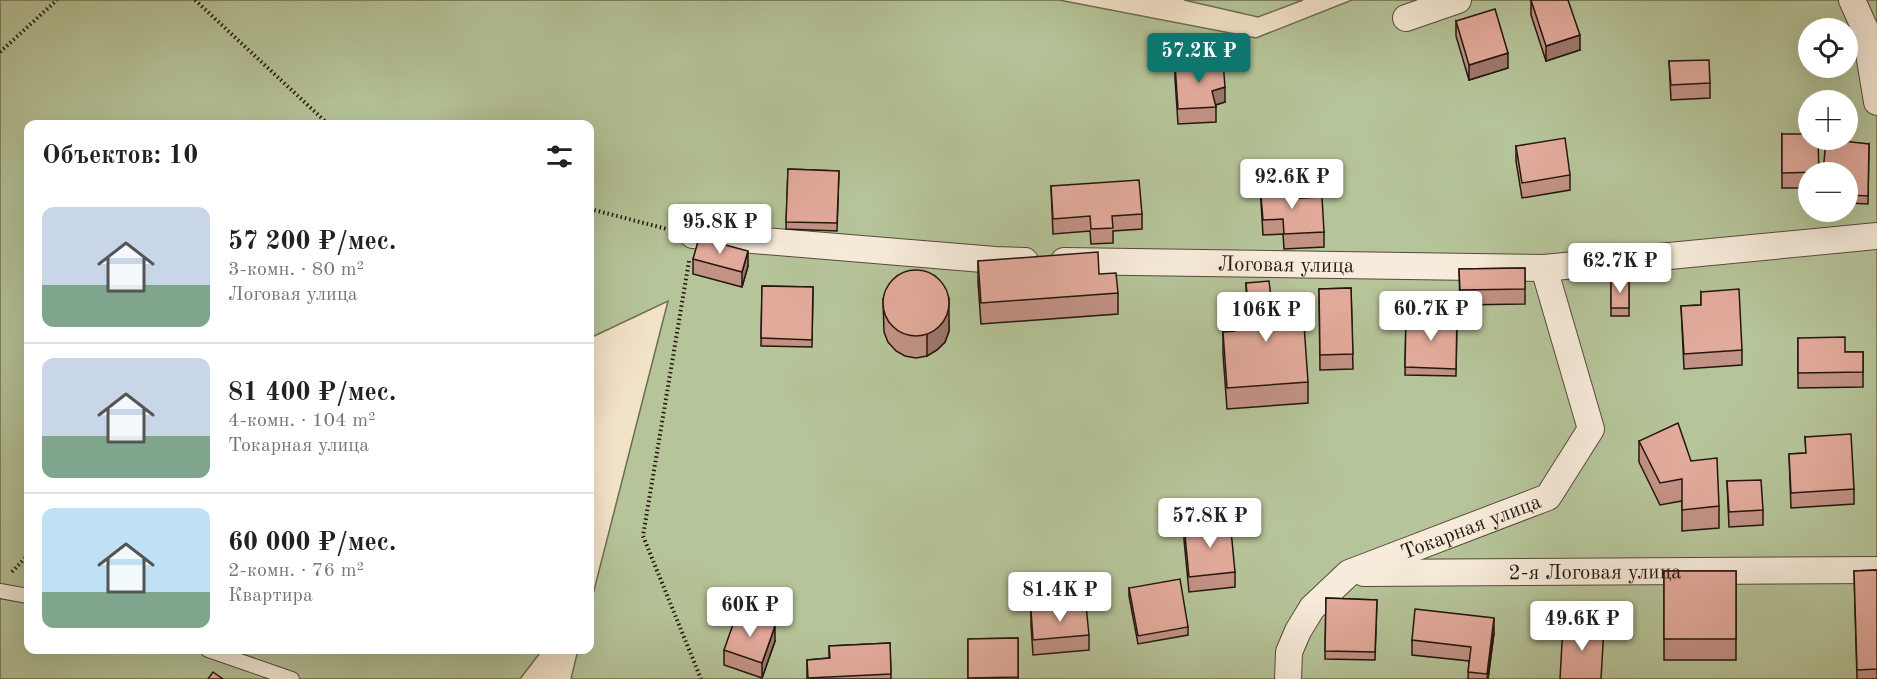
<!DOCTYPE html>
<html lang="ru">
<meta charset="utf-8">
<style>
:root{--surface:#fff;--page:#f2f2f2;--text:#222;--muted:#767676;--line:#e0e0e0;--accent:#0f766e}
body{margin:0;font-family:"Old Standard TT",serif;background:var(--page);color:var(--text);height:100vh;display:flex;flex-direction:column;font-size:22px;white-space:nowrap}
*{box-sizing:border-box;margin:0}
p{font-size:20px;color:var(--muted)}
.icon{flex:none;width:33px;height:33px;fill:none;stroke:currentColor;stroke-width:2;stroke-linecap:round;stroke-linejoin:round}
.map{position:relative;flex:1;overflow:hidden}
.sheet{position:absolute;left:24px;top:120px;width:570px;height:534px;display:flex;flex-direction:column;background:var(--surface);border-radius:12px;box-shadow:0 6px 24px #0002}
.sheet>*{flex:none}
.controls{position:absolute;left:1798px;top:18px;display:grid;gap:12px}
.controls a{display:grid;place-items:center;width:60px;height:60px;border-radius:50%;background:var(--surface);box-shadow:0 6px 24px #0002;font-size:30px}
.price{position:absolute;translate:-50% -51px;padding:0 14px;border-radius:6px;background:#fff;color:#222;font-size:20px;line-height:39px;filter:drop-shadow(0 2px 3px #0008)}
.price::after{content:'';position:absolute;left:50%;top:36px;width:18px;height:14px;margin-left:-9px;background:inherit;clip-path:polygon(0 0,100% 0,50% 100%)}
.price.selected{background:var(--accent);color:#fff}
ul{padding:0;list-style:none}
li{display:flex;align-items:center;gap:18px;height:150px;padding:0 18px}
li+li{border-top:2px solid var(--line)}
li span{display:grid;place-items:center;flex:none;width:168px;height:120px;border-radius:12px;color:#555}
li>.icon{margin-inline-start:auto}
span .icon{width:72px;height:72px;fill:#fffc;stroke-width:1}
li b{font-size:26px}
h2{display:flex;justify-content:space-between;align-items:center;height:72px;padding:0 18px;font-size:26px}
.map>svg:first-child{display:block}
</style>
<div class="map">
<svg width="1877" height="679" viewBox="0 0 1877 679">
<rect width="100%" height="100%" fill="#f2e2c8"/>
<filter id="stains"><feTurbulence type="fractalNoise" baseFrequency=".00333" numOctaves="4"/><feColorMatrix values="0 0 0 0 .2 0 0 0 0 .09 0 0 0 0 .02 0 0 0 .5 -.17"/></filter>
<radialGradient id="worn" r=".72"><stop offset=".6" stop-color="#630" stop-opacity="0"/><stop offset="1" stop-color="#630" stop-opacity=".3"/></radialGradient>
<g fill="#b6c499" stroke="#6d6d54" stroke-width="1.5" fill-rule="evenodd">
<path d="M0,0H1059L1256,38L1352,0H1877V679H571L578,650H590V606L668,301L590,338V124H28V650H541L539,654L520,679H0V600L3,595L0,594ZM1809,28H1848V68H1809ZM1809,100H1848V140H1809ZM1809,172H1848V212H1809Z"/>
<polygon points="1184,0 1303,0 1258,17"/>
</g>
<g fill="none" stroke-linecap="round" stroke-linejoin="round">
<defs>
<g id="lane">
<polyline points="0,591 28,596"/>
<polyline points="208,650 292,679"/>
</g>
<g id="street">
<polyline points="1852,0 1865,29 1877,102"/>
<polyline points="1406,18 1458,0"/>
<polyline points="693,235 995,260 1025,261"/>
<path id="s1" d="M1064,261L1544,268L1877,236"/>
<path id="s2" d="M1364,573L1877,570"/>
<path id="s3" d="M1288,679L1289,652L1298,631L1312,608L1349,573L1548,497L1591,429L1544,268"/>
</g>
</defs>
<use href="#lane" stroke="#58493d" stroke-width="16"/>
<use href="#street" stroke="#58493d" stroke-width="28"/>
<g stroke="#24160f" stroke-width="4" stroke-dasharray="1.5 3" stroke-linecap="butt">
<polyline points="195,0 328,124"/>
<polyline points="0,52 57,0"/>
<polyline points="590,209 667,229"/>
<polyline points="689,261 643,536 701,679"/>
<polyline points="12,572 28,555"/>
</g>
<use href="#lane" stroke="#f7ecdb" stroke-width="14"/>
<use href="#street" stroke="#f7ecdb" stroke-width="26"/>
</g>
<g fill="#c29285" stroke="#24160f" stroke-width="1.5">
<polygon points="1531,0 1580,50 1546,61 1531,15"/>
<polygon points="1456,21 1508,68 1469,80 1456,36"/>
<polygon points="1669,61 1710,83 1710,98 1671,100"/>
<polygon points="1175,64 1225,102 1216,105 1216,122 1178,124 1175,79"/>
<polygon points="1782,134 1809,172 1809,188 1782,188"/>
<polygon points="1869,144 1868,204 1848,203 1848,172"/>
<polygon points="1516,146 1570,175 1570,190 1522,198 1516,161"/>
<polygon points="788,169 839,171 837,231 786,229"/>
<polygon points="1260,185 1287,199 1324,232 1324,247 1284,249 1283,234 1263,235"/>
<polygon points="1051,186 1142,214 1142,229 1113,231 1113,243 1091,244 1090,231 1053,234"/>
<polygon points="693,259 748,266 742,287 693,274"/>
<polygon points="978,261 1099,274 1118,293 1118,314 981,324 978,282"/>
<polygon points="1525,268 1525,304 1460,305 1459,269"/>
<polygon points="1629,280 1629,316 1611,316 1611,281"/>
<polygon points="1246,283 1271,297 1285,311 1308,382 1308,403 1227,409 1223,354 1223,332 1235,332 1235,318 1247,317"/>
<polygon points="762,286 813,287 812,347 761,346"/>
<polygon points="1351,288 1353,369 1320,370 1319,289"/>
<polygon points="1701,292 1742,350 1742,365 1684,369 1681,306 1701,305"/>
<polygon points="883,299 949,320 949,331 945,342 937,350 927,356 916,358 905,356 896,351 888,342 884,332"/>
<polygon points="1406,315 1457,316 1456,376 1405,375"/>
<polygon points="1798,338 1845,352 1863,352 1863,387 1798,388"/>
<polygon points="1805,437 1854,489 1854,504 1791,508 1789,454 1806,453"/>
<polygon points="1639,441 1691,461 1719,506 1719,528 1682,531 1682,501 1660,505 1639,462"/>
<polygon points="1727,481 1763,510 1763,525 1729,527"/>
<polygon points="1184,525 1235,572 1235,587 1189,592 1184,540"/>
<polygon points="1877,570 1877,679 1857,679 1854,571"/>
<rect x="1664" y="571" width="72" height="89"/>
<polygon points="1129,588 1188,627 1188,635 1138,644 1129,596"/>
<polygon points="1326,598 1377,600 1375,660 1325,659"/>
<polygon points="1031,610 1089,635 1089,650 1033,655 1031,625"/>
<polygon points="1494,633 1488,679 1468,679 1469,661 1412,655 1412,640"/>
<polygon points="1018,638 1018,679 968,679 968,639"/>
<polygon points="775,641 762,678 724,665 724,650"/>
<polygon points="890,643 891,679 807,679 807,660 829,658 829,646"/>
</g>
<g fill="#9e776c" stroke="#24160f" stroke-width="1.5">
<polygon points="1580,35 1580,50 1546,61 1546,46"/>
<polygon points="1508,53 1508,68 1469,80 1469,65"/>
<polygon points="1225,87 1225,102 1212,106 1212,91"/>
<polygon points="748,251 748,266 742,287 742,272"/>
<polygon points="949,299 949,331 945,342 937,350 927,356 927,334"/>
<polygon points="1494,618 1494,633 1488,679 1487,679"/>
<polygon points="775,626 775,641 762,678 762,663"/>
</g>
<g fill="#e2aa9b" stroke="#24160f" stroke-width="1.5">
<polygon points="1531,0 1568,0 1580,35 1546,46"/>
<polygon points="1495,9 1508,53 1469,65 1456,21"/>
<polygon points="1709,60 1710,83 1671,85 1669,61"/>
<polygon points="1223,61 1225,87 1212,91 1216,107 1178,109 1175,64"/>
<polygon points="1782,134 1809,134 1809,140 1818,140 1819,172 1782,173"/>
<polygon points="1565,138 1570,175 1522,183 1516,146"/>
<polygon points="1826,140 1834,140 1869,144 1868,196 1848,195 1848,172 1823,172"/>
<polygon points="788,169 839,171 837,223 786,222"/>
<polygon points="1139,180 1142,214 1112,216 1113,228 1091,229 1090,216 1053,219 1051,186"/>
<polygon points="1285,184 1287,199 1322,197 1324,232 1284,234 1283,219 1263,220 1260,185"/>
<polygon points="699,238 748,251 742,272 693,259"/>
<polygon points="1098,252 1099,274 1116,273 1118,293 981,303 978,261"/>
<polygon points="1525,268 1525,289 1460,290 1459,269"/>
<circle cx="916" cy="303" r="33"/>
<polygon points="1629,280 1629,308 1611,308 1611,281"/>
<polygon points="1269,281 1271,297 1284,296 1285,311 1303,310 1308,382 1227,388 1223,332 1235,331 1235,318 1249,317 1246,283"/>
<polygon points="762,286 813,287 812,340 761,338"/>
<polygon points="1351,288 1353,354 1320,355 1319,289"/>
<polygon points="1739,289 1742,350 1684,354 1681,306 1701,305 1701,292"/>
<polygon points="1406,315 1457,316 1456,369 1405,367"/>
<polygon points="1845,337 1845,352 1863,352 1863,372 1798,373 1798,338"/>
<polygon points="1678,423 1691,461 1717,458 1719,506 1682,510 1682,479 1660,483 1639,441"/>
<polygon points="1851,434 1854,489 1791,493 1789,454 1806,453 1805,437"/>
<polygon points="1761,480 1763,510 1729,512 1727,481"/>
<polygon points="1230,520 1235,572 1189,577 1184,525"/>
<polygon points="1877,570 1877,669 1857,670 1854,571"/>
<rect x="1664" y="571" width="72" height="68"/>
<polygon points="1180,579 1188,627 1138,636 1129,588"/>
<polygon points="1326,598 1377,600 1375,652 1325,651"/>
<polygon points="1086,605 1089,635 1033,640 1031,610"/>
<polygon points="1415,609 1494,618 1487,674 1468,672 1471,647 1412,640"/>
<polygon points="737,613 775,626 762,663 724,650"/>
<polygon points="1563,625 1604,627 1601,679 1560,679"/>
<polygon points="1018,638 1018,677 968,678 968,639"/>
<polygon points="890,643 891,674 808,678 807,660 830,658 829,646"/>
<polygon points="213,672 223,679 208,679"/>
</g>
<g text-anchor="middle" stroke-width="5" stroke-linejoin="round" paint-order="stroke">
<g font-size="21" fill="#24160f" stroke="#f7ecdb">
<text dy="7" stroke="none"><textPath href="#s1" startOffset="222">Логовая улица</textPath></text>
<text dy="7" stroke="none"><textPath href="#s3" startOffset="258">Токарная улица</textPath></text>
<text dy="7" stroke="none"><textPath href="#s2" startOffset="231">2-я Логовая улица</textPath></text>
</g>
</g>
<rect width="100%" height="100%" filter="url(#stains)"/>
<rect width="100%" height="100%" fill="url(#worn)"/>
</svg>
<div class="controls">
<a><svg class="icon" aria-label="locate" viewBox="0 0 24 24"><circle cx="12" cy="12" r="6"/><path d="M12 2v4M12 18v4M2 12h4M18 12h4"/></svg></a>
<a>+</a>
<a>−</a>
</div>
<b class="price selected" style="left:1199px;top:84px">57.2K ₽</b>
<b class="price" style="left:1292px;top:210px">92.6K ₽</b>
<b class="price" style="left:720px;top:255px">95.8K ₽</b>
<b class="price" style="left:1620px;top:294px">62.7K ₽</b>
<b class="price" style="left:1431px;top:342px">60.7K ₽</b>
<b class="price" style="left:1266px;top:343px">106K ₽</b>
<b class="price" style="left:1210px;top:549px">57.8K ₽</b>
<b class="price" style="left:1060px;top:623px">81.4K ₽</b>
<b class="price" style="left:750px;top:638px">60K ₽</b>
<b class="price" style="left:1582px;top:652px">49.6K ₽</b>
<section class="sheet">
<h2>Объектов: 10<svg class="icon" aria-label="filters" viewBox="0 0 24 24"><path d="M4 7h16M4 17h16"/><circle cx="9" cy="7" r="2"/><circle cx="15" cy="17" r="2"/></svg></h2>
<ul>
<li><span style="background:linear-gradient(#c9d6e8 65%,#7fa58c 0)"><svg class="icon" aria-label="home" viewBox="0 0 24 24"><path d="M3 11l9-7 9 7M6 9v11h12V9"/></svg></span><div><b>57 200 ₽/мес.</b><p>3-комн. · 80 m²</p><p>Логовая улица</p></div></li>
<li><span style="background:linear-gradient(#c9d6e8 65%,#7fa58c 0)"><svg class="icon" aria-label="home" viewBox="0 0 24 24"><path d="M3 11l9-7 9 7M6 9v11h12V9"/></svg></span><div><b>81 400 ₽/мес.</b><p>4-комн. · 104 m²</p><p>Токарная улица</p></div></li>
<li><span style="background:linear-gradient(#bfe0f5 70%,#7fa58c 0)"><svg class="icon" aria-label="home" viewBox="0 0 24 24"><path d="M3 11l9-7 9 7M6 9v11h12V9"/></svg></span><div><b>60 000 ₽/мес.</b><p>2-комн. · 76 m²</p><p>Квартира</p></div></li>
</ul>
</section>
</div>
